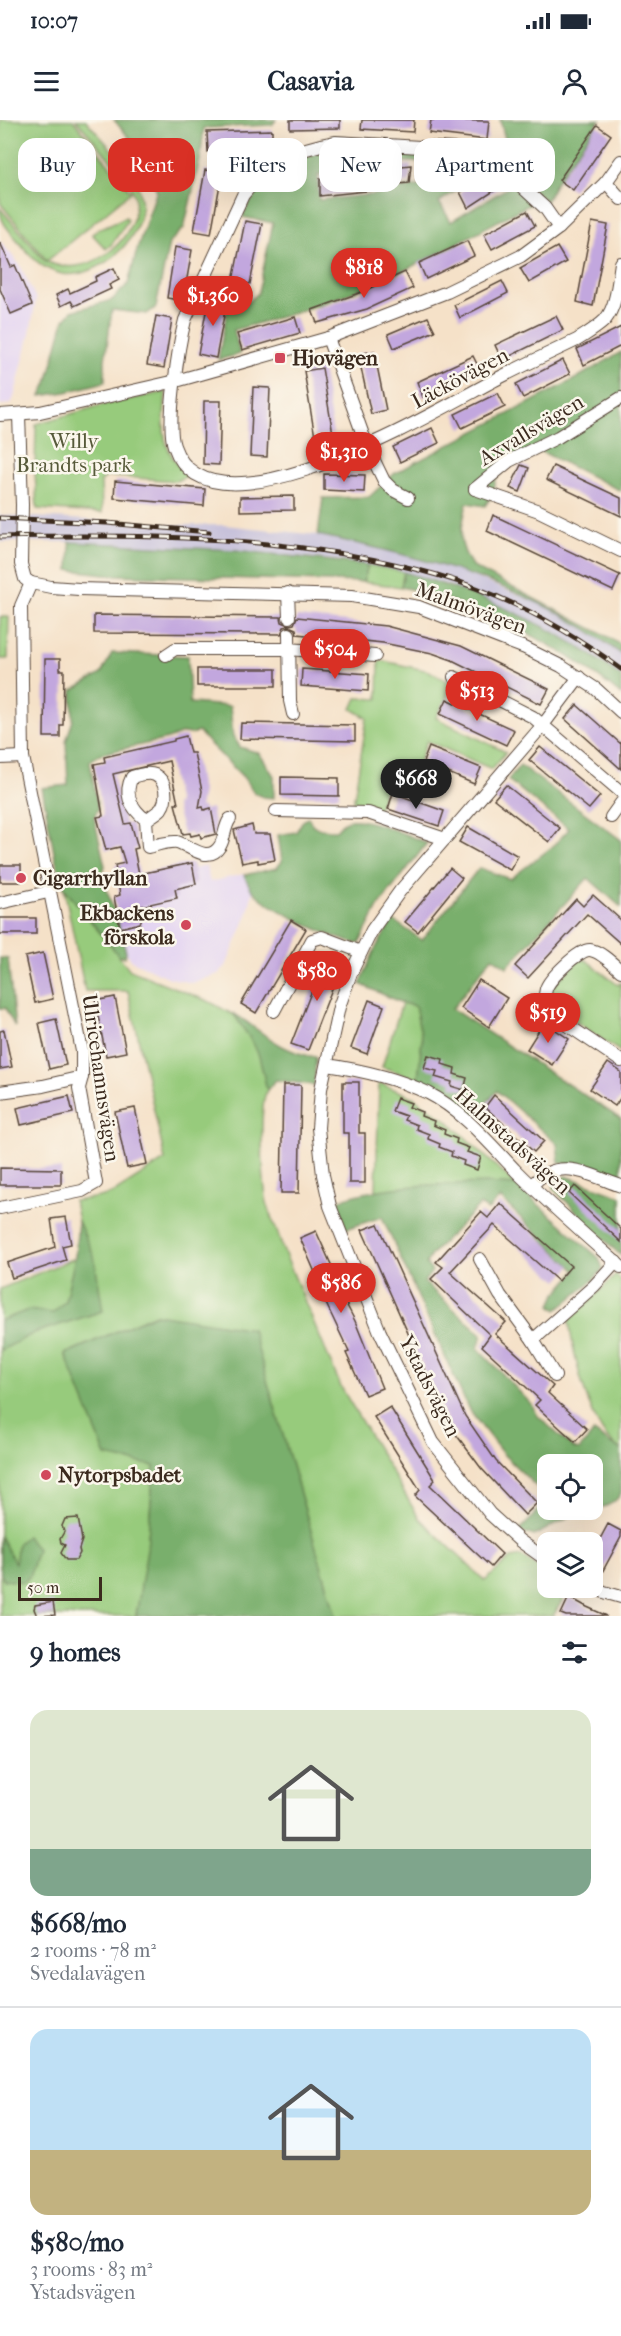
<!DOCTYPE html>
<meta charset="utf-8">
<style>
:root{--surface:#fff;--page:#f2f2f3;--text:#1f2937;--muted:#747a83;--line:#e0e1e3;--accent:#d93025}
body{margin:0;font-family:"IM FELL French Canon",serif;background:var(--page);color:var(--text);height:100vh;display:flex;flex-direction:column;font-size:22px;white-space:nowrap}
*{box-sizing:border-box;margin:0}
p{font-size:20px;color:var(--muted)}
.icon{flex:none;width:33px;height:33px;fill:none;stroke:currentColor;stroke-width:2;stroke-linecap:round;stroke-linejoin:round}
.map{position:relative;height:1496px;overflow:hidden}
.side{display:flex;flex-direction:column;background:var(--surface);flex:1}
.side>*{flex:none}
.banner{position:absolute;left:18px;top:18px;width:585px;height:54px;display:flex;gap:12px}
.fabs{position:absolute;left:537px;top:1334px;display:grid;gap:12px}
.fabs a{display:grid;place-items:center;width:66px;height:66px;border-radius:12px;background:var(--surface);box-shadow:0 6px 24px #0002;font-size:30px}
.scale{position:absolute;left:18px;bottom:15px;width:84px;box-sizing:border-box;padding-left:6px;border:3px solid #3b2a1e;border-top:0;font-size:16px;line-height:21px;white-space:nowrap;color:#3b2a1e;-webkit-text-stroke:4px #fbf7ec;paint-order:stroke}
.price{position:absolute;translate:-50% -51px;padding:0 14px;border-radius:21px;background:var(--accent);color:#fff;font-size:20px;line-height:39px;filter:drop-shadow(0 2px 3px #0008)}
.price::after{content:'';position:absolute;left:50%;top:36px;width:18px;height:14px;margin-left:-9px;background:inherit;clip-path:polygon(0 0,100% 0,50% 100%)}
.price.on{background:#222;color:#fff}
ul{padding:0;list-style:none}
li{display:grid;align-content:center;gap:12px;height:318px;padding:0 30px}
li+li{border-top:2px solid var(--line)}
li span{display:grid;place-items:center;height:186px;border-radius:18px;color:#555}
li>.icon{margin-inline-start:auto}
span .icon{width:108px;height:108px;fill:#fffc;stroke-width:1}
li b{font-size:26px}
h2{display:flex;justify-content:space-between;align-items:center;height:72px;padding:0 30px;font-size:26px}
.tag{padding:0 21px;border-radius:18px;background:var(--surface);box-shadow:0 6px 24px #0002;font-size:21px;line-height:54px}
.tag.on{background:var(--accent);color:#fff}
.status{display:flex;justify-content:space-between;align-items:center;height:42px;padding:0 30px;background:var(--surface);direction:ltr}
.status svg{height:16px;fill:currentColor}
header{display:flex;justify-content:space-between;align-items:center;height:78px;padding:0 30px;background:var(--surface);font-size:27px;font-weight:800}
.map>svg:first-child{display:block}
</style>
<div class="status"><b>10:07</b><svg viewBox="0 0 49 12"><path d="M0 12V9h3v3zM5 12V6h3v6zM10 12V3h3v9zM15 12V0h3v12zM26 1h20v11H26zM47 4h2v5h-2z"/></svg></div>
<header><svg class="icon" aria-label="menu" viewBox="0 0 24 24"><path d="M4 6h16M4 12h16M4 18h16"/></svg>Casavia<svg class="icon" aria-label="person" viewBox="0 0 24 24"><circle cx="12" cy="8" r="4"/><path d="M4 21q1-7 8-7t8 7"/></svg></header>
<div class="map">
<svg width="621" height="1496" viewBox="0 0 621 1496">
<rect width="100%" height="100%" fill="#fbf7ec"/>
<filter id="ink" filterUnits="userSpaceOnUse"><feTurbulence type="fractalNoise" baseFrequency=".0167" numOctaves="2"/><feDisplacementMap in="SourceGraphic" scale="12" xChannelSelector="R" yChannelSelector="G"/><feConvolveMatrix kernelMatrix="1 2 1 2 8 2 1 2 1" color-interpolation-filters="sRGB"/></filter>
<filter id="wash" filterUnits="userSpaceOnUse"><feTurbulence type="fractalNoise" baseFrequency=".008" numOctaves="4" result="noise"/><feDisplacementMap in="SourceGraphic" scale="24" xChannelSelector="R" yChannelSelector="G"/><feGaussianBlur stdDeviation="1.35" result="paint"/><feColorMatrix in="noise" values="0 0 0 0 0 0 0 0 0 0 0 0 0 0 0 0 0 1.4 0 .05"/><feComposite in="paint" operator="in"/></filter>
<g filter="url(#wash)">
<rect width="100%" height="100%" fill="#f5e1c8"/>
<g fill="#e3d3f2">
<polygon points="0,121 20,145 36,179 30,213 14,277 11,284 0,285"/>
<polygon points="206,746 210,762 244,754 253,771 247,795 226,846 218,854 192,863 170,858 132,841 126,832 120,808 140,803 143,795 141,785 177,777 175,769 196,764 193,749"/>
</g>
<polygon fill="#c6c0da" points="0,395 173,405 225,405 318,415 384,428 456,450 543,485 584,508 621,534 621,557 547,509 449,465 404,452 345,441 235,430 70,422 0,422"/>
<g fill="#97cb7c" stroke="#697a4d" stroke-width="1.5">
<polygon points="0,0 73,0 131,72 47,141 0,83"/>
<path d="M76,0H86C103,21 132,48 140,73C151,113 101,160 62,154C43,150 31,137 19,122C10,111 0,103 0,88L44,140C83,163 141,122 135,77C133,63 87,13 76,0Z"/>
<polygon points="126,97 128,100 112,124 106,129 92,114 99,109"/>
<path d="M166,272C163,310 159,326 187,356L176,361L108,356L101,361L102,393L37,389L35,351L36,304L102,285Z"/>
<polygon points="368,445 404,452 401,467 363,462"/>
<polygon points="0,497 9,497 8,539 0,539"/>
<polygon points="379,540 429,551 453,564 436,598 506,632 492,649 427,621 408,671 386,666 377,691 353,684 367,598 352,589 357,578 378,579"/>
<path d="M64,768L130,850L210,882L247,902L271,922L304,936L316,937L314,965L276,960C273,963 268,967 267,970C258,989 263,1062 267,1083C270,1098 279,1112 282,1127L341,1267L419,1398L485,1461L511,1438L521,1436L547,1453L548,1467H570L553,1496H336L323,1452L156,1194L65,1234L154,1346L148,1418H199L137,1488L136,1496H0V1169L75,1138L78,1101L74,1081L100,1077L113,1073L165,1040L128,871H85Z"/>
<polygon points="580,839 586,840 618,865 621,862 621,932 553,886 550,882 549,870"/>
<polygon points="402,883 415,886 422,919 418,959 382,947"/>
<path d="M379,963L413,977L448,1001L516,1065C469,1062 423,1066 376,1071Z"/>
<path d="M616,1155L621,1160V1329C590,1315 573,1233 569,1201Z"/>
</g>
<g fill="#79af6c" stroke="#5a6c45" stroke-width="1.5">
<path d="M114,0H276L272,5L204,8L200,40L184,108L169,123L156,187L147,194L112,190L105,240V262L66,272L41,276L47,263L64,200L72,191L112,180L128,164L138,126L157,70C150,62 151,53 146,43C138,27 126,14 114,0Z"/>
<polygon points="500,0 600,0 556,62 546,81 515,56"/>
<path d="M331,30H373L421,33V42H379L380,49L318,55L319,80L389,73L391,69L447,63L453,35L476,40L492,47L439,82L451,102L512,65L532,83C474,113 417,148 356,171C316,187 275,199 234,210L240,234L218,240L229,180L248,182L258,173L273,103L242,97C261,58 289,37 331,30Z"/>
<path d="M621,232V371L536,329L508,346L496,359L493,374L485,386L467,383C461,411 456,423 473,447L610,518L621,525V534C609,525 597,516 584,508C503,458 410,434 318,415L323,378L369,377L395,353L575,259Z"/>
<polygon points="70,422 235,430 368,445 363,462 114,455 69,450"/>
<path d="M404,452C481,475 558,506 621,557V575C563,525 476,483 401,467Z"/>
<polygon points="112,533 188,536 190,583 230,586 233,616 240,627 259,633 274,656 274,678 263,677 254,673 244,658 198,612 191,614 183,613 168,619 100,634 90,641 98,689 94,697 105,746 102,756 120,808 126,832 125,837 119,836 64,768 55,738 42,668 68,665 66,621 73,600 72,571 101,554"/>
<polygon points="520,645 621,720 621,787 588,758 507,847 492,837 452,889 621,999 621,1059 579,1045 559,1043 557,1024 497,971 471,999 449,979 418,959 422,919 415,886 402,883 360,864 375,829 393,800 422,820 479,748 510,759 552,727 569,709 508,660"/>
<path d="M308,697C313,710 323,710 336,710C339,707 342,702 346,701C361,694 412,717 427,723L378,787L359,824C336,820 269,789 253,771C249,767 247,760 244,755L277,748L282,741L278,715L296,712L302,702Z"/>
<polygon points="0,838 8,839 15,907 5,888 0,889"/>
<path d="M233,893C260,910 282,933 316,937L314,965L276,960L267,970L259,936L253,923Z"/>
<polygon points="566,1056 621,1076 621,1136 553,1068 556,1060"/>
<path d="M486,1063L516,1065L599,1138L603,1149L590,1163L557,1190L551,1185L556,1174L576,1151L501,1079L497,1081L488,1090L480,1085L431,1135L426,1144L432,1151L424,1162L482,1215L478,1228L532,1285L538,1296L573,1328L579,1330L594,1312L611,1324L621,1329V1373C616,1383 604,1389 593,1388L592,1344H548V1389H583L534,1416L519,1411C529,1400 545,1389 542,1372L503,1334L469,1290L382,1097L345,1109L339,1080C386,1064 437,1065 486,1063Z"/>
<polygon points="78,1101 94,1136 103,1191 34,1213 0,1231 0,1201 28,1190 53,1193 65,1181 75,1138"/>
<polygon points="156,1194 252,1209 336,1496 136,1496 147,1429 154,1346 106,1336 65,1234"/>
<polygon points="0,1416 15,1443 18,1423 26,1416 37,1429 29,1457 24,1462 4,1460 0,1455"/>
</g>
<g id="blocks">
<g fill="#c2a7de">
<polygon points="290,0 340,0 340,8 290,9"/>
<polygon points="362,0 414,0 413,12 361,9"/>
<polygon points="431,0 489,1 487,20 429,13"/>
<polygon points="597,5 611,15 573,70 559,60"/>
<polygon points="272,10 272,30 208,32 207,12"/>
<polygon points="440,42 444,59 424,61 426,43"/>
<polygon points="411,45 409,63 385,65 385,69 320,76 320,59 381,52 381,48"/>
<polygon points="205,50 222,53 211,114 194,111"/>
<polygon points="491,53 500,67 468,88 460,72"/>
<polygon points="527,91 535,106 492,129 484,114"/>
<polygon points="245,101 262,104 250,164 233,161"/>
<polygon points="592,102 608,105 593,186 577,182"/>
<polygon points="467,121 474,136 426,159 419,143"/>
<polygon points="0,122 11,147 15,145 32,185 11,194 0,169"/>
<polygon points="175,127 192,130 183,181 167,178"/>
<polygon points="557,127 566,142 529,163 520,148"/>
<polygon points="114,148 119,160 109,165 111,169 74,186 71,181 61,186 56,175 68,169 70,173 96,161 95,157"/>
<polygon points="405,152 413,168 367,189 317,203 312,190 359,173"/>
<polygon points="502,161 508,173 460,198 454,185"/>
<polygon points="209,176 227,180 216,238 198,234"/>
<polygon points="156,196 172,199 164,248 147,245"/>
<polygon points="556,196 563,210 502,240 495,225"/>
<polygon points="295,197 300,213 242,230 237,214"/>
<polygon points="428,197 435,211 394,228 388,214"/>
<polygon points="621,207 621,226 584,245 577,229"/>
<polygon points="374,231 386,290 371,294 358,234"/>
<polygon points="473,236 480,250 423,277 417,262"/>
<polygon points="563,240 570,254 523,278 516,264"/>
<polygon points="322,248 333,314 315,317 304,251"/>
<polygon points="253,267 270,268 267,337 250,336"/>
<polygon points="498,273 505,287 462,308 455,294"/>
<polygon points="204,281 221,281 219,345 203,344"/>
<polygon points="432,308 439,323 400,342 393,327"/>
<polygon points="521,345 529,348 520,372 510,368"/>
<polygon points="553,346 621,378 621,396 546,360"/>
<polygon points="324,354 365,355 364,372 324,370"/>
<polygon points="115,361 205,369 204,386 114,378"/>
<polygon points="294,376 294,390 240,391 240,377"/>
<polygon points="493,395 620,455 613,471 487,411"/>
<polygon points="94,495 281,497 282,502 289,505 294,504 297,497 386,506 461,526 549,569 541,584 452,540 432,533 383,523 297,514 296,509 289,506 284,507 281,514 94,513"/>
<polygon points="45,539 60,539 60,550 64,550 63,605 60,605 60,617 44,617"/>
<rect x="197" y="549" width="79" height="17"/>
<polygon points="302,549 369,554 368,571 301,566"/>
<polygon points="447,579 514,610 506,625 440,594"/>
<polygon points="577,585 621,624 621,649 565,599"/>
<polygon points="241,603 355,605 355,621 240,619"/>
<polygon points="186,616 190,633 194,633 202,671 199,688 203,687 204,690 211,688 216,714 201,718 200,714 191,716 190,713 183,714 175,684 178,684 169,641 113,654 125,704 131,703 138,728 134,729 139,754 192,743 196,764 175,769 177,778 141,786 143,795 140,803 120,808 114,777 120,775 115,745 125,743 120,727 106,730 97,697 103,696 94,644 105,642 104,637 174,621 174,619"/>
<polygon points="429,627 481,648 474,664 423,642"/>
<polygon points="540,627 600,676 589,689 529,640"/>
<polygon points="281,657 339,658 339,676 281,675"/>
<polygon points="506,665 560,708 549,722 494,679"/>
<polygon points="393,673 444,691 439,706 388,689"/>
<polygon points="252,705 254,714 270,714 275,740 258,743 258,740 242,743 234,710"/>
<polygon points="468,707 518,736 510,750 459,722"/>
<rect x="0" y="745" width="21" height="17"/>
<polygon points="450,748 462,758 418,812 405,802"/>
<polygon points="593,775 621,800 621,824 587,794 528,858 515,846 576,779 583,786"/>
<rect x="0" y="798" width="36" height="16"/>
<polygon points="291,800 306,809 256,893 241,884"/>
<polygon points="43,833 53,879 35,883 25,837"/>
<polygon points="326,834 343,841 308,930 291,924"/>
<polygon points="479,860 507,878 489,907 461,888"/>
<polygon points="115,877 126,932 106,936 95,881"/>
<polygon points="369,880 384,886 367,934 351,928"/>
<polygon points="56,899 66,945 49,949 39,903"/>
<polygon points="544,902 569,919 552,945 527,929"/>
<polygon points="4,910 12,947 0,949 0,911"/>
<polygon points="428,935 443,939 442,944 455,948 454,954 467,958 464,970 451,966 452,962 435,957 437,951 424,948"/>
<polygon points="608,943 621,952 621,977 615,986 590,969"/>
<polygon points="343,962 359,962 359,1013 365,1013 365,1063 349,1063 349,1013 343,1013"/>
<polygon points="283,965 301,965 299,1073 281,1073"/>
<polygon points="494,975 544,1021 534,1032 485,987"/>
<polygon points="69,976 73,993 21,1005 17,988"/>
<polygon points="397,978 411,983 409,987 422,992 421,996 434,1001 433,1005 445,1010 444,1014 457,1019 456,1023 469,1028 467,1032 481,1037 477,1050 463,1045 464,1041 451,1036 452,1032 439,1027 440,1024 428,1019 429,1014 416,1009 417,1005 404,1000 406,996 392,991"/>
<polygon points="135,988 147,1044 127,1048 115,992"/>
<polygon points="0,1048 61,1049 61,1065 0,1065"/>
<polygon points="575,1066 621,1109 621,1122 569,1073"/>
<polygon points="500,1083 571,1146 558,1161 494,1105 450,1152 506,1202 495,1214 553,1266 548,1273 587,1309 575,1322 535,1285 540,1280 482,1226 490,1215 431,1159 443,1147 436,1142 481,1092 488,1098"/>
<polygon points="66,1097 71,1124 62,1126 66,1140 12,1158 7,1143 55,1127 51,1099"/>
<polygon points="378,1104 465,1296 496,1341 537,1383 525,1395 481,1348 449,1305 362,1110"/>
<polygon points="316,1111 339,1162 342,1170 340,1172 355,1201 382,1268 365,1275 346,1233 349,1232 322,1175 324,1173 300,1118"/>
<polygon points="390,1287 435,1360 430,1365 502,1434 491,1447 415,1376 420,1370 374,1297"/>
<polygon points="78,1398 82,1420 79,1429 80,1433 76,1440 66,1440 61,1433 65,1425 61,1423 60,1419 64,1412 62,1406 65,1399"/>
<polygon points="608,1404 621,1411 621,1417 599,1458 592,1455 592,1434"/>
<polygon points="569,1477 587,1487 607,1496 566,1496 561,1494"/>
<polygon points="53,1482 55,1495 37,1496 34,1489 35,1485"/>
</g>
</g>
</g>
<g filter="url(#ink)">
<use href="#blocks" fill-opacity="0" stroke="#574538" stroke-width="1.5"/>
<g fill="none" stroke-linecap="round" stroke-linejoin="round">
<defs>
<g id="minor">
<polyline points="606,62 621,79"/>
<path d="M559,108L545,88L496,43L480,34L454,29L336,22C294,29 269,42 243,75L185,200C179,224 166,303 174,326C209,429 439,289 495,260C522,246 550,233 577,220C586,214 597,208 605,200C617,186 618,161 621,143"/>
<polyline points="328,218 367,326 384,361 393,370 408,378"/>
<polyline points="0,295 40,292 176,261 328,218 447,172 521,136 559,108 606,62 621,41"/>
<polyline points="19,295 22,385 21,444 25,459 31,463 51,467 79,469 352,476 419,487 525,528 561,546 596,569 621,592"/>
<polyline points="475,369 509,341 558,317 621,278"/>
<polyline points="475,369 539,391 621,431"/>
<polyline points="288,473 289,497"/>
<polyline points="289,514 290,581 293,594"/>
<polyline points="166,535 175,529 289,529 375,536"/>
<polyline points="454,557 533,597 621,672"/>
<polyline points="0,638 23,637"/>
<polyline points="276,691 368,693 445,719"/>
<polyline points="611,697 621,683"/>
<path d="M146,700C132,689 123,675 132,657C139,655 148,652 155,655C167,661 168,679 161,689C157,693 150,697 146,700L148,727C157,725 169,721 177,722C189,725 208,745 220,726C225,718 224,707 230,699"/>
<polyline points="0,783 48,772"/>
<path d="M621,851C613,844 600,831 590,830C579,829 549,859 546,869C544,877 545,885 548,892L621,941"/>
<polyline points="274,891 312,820 322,817 361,832"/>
<path d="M327,945C361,950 396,958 428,973C462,990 490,1024 516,1051C549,1084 586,1116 621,1147"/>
<polyline points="0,972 43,966 82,957"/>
<path d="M532,1065C559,1035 589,1055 621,1066"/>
<polyline points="0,1088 82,1071 96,1063 79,968 82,957 82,931 23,637 21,486 31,463"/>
<polyline points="480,1139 500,1175 533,1220"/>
<polyline points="555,1256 533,1220 594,1166 616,1142"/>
<polyline points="548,1441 520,1421 490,1394 433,1322 380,1212 330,1086 323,1055 318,1008 321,969 339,887 351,853 372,810 400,771 543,605 579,557"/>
<polyline points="592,1466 604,1472 621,1477"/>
</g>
</defs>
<use href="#minor" stroke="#574538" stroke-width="14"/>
<use href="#minor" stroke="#fff" stroke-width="12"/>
<defs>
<g id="rail">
<polyline points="0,398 107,403 209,412"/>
<path d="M0,417C141,414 300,415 437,455C503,474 566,508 621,549"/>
</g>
</defs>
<use href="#rail" stroke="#3b2a1e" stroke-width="5"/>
<use href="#rail" stroke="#fbf7ec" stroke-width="3" stroke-dasharray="9" stroke-linecap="butt"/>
</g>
</g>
<g fill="#d1495b" stroke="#fbf7ec" stroke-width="2">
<rect x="274" y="232" width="12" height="12" rx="3"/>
<circle cx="21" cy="758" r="6"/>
<circle cx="186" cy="805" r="6"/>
<circle cx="46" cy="1355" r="6"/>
</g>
<g text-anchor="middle" stroke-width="5" stroke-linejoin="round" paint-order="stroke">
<g font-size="21" font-weight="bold" fill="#3b2a1e" stroke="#fbf7ec" text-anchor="start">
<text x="292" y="245">Hjovägen</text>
<text x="33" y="765">Cigarrhyllan</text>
<text x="174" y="800" text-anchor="end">Ekbackens<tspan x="174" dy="24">förskola</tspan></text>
<text x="58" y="1362">Nytorpsbadet</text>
</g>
<g font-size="21" fill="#3b2a1e" stroke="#fbf7ec">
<text transform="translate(460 258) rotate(-28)" y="7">Läckövägen</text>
<text transform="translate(531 310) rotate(-31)" y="7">Axvallsvägen</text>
<text transform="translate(471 488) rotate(20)" y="7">Malmövägen</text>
<text transform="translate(101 958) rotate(82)" y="7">Ulricehamnsvägen</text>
<text transform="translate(513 1021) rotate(42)" y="7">Halmstadsvägen</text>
<text transform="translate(430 1266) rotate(63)" y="7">Ystadsvägen</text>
</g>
<g font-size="21" fill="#575a3a" stroke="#fbf7ec">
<text x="74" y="328">Willy<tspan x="74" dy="24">Brandts park</tspan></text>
</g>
</g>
</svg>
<div class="fabs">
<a><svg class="icon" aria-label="locate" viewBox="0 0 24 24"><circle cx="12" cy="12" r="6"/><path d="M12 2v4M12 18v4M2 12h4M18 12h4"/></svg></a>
<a><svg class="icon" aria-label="layers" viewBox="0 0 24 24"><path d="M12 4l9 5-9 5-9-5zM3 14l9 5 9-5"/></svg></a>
</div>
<div class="scale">50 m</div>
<b class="price" style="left:364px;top:179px">$818</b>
<b class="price" style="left:213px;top:207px">$1,360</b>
<b class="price" style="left:344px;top:363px">$1,310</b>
<b class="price" style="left:335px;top:560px">$504</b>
<b class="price" style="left:477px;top:602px">$513</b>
<b class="price on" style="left:416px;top:690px">$668</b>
<b class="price" style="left:317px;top:882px">$580</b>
<b class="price" style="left:548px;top:924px">$519</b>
<b class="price" style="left:341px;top:1194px">$586</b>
<div class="banner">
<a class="tag">Buy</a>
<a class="tag on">Rent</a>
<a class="tag">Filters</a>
<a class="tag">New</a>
<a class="tag">Apartment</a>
</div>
</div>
<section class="side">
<h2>9 homes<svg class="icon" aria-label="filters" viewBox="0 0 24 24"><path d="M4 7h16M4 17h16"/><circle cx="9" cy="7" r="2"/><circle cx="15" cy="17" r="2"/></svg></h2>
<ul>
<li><span style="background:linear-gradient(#dfe7d0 75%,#7fa58c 0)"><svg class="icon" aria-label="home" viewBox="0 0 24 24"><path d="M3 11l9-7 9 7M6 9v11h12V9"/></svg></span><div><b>$668/mo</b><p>2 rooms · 78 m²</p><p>Svedalavägen</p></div></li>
<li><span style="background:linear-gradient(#bfe0f5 65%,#c2b280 0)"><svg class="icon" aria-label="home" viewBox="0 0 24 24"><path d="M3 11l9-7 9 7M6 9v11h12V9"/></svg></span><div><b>$580/mo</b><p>3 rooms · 83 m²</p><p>Ystadsvägen</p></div></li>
</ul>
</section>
